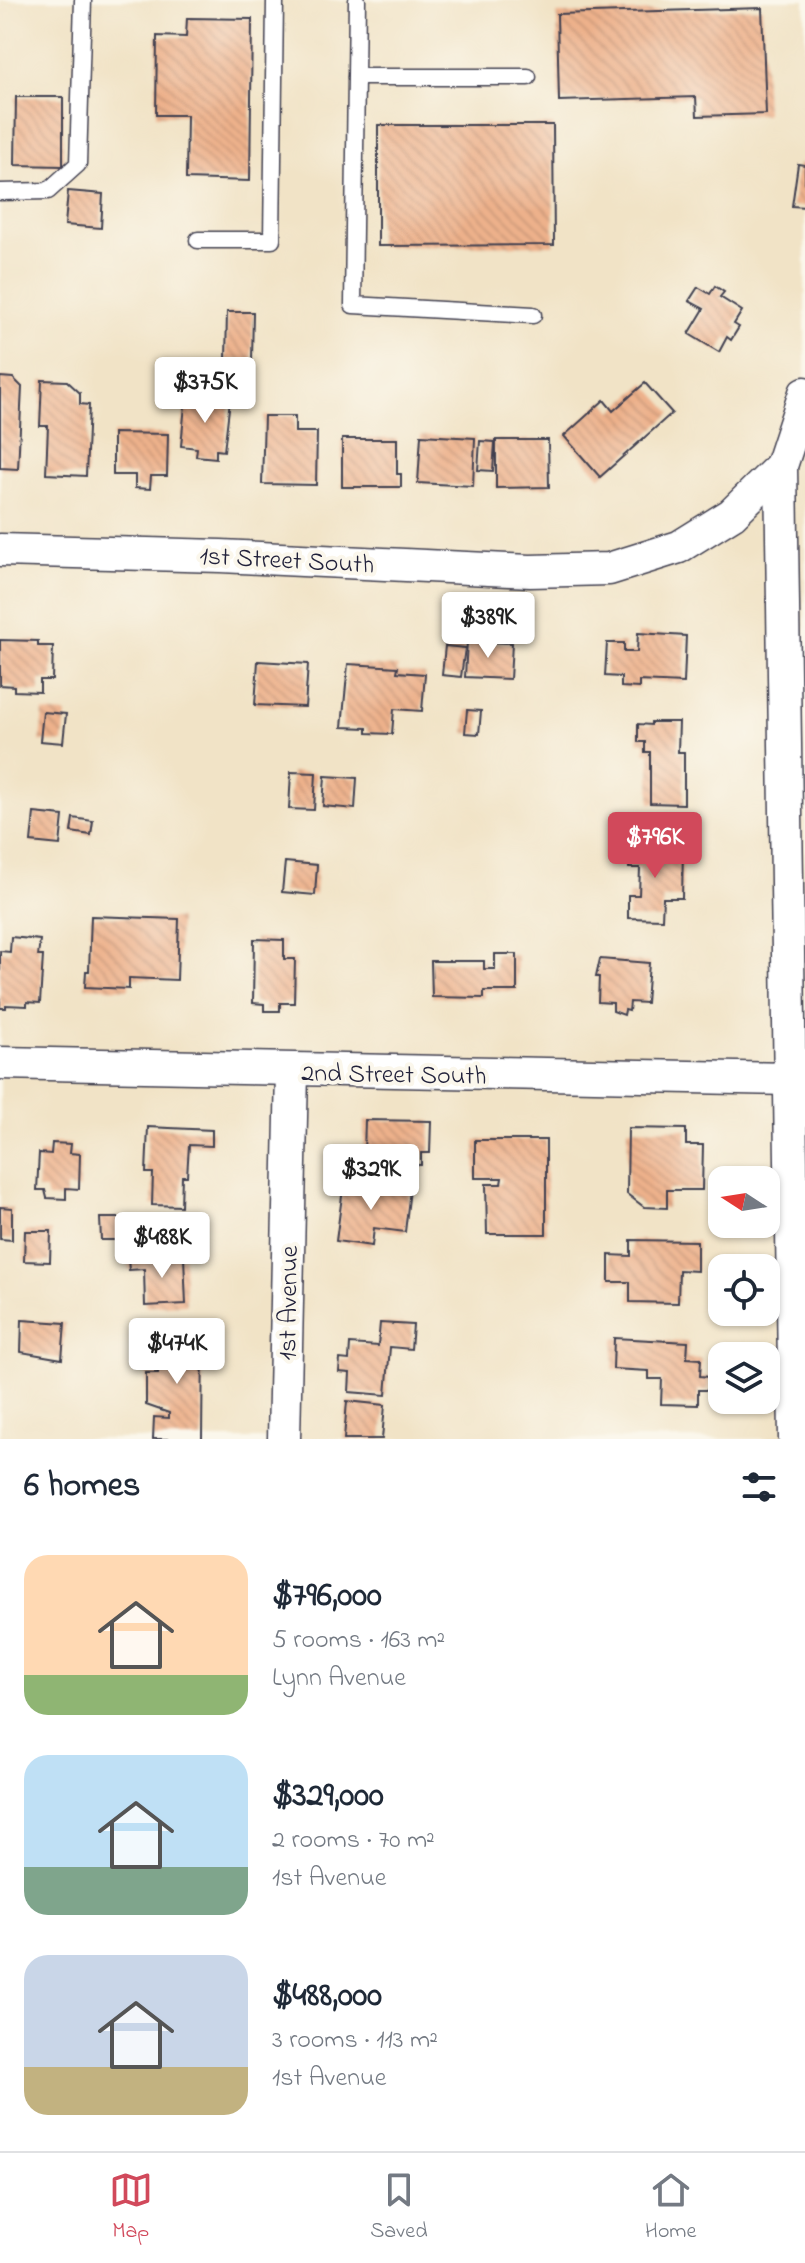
<!DOCTYPE html>
<meta charset="utf-8">
<style>
:root{--surface:#fff;--page:#f6f6f7;--text:#1f2937;--muted:#747a83;--line:#e0e1e3;--accent:#d1495b}
body{margin:0;font-family:"Indie Flower",sans-serif;background:var(--page);color:var(--text);height:100vh;display:flex;flex-direction:column;font-size:30px;white-space:nowrap}
*{box-sizing:border-box;margin:0}
p{font-size:26px;color:var(--muted)}
.icon{flex:none;width:44px;height:44px;fill:none;stroke:currentColor;stroke-width:2;stroke-linecap:round;stroke-linejoin:round}
.map{position:relative;height:1439px;overflow:hidden}
.side{display:flex;flex-direction:column;background:var(--surface);flex:1}
.side>*{flex:none}
.needle{width:52px;rotate:282deg}
.buttons{position:absolute;left:708px;top:1166px;display:grid;gap:16px}
.buttons a{display:grid;place-items:center;width:72px;height:72px;border-radius:16px;background:var(--surface);box-shadow:0 2px 6px #0004;font-size:40px}
.price{position:absolute;translate:-50% -68px;padding:0 18px;border-radius:8px;background:#fff;color:#222;font-size:26px;line-height:52px;filter:drop-shadow(0 2px 4px #0008)}
.price::after{content:'';position:absolute;left:50%;top:48px;width:24px;height:18px;margin-left:-12px;background:inherit;clip-path:polygon(0 0,100% 0,50% 100%)}
.price.current{background:var(--accent);color:#fff}
ul{padding:0;list-style:none}
li{display:flex;align-items:center;gap:24px;height:200px;padding:0 24px}
li span{display:grid;place-items:center;flex:none;width:224px;height:160px;border-radius:24px;color:#555}
li>.icon{margin-inline-start:auto}
span .icon{width:96px;height:96px;fill:#fffc;stroke-width:1}
li b{font-size:34px}
h2{display:flex;justify-content:space-between;align-items:center;height:96px;padding:0 24px;font-size:34px}
.menu{display:flex;justify-content:space-around;align-items:center;height:112px;border-top:2px solid var(--line);background:var(--surface);font-size:22px;color:var(--muted)}
.menu a{display:grid;justify-items:center;gap:4px}
.menu .current{color:var(--accent)}
.map>svg:first-child{display:block}
</style>
<div class="map">
<svg width="805" height="1439" viewBox="0 0 805 1439">
<defs>
<pattern id="building-back-hatch" width="6" height="6" patternUnits="userSpaceOnUse" patternTransform="scale(2)"><rect width="6" height="6" fill="#edb18b"/><path d="M-1 5l2 2M0 0l6 6M5-1l2 2" fill="none" stroke="#cb9879"/></pattern>
</defs>
<rect width="100%" height="100%" fill="#fbf7ec"/>
<filter id="ink" filterUnits="userSpaceOnUse"><feTurbulence type="fractalNoise" baseFrequency=".0125" numOctaves="2"/><feDisplacementMap in="SourceGraphic" scale="16" xChannelSelector="R" yChannelSelector="G"/><feConvolveMatrix kernelMatrix="1 2 1 2 8 2 1 2 1" color-interpolation-filters="sRGB"/></filter>
<filter id="wash" filterUnits="userSpaceOnUse"><feTurbulence type="fractalNoise" baseFrequency=".006" numOctaves="4" result="noise"/><feDisplacementMap in="SourceGraphic" scale="32" xChannelSelector="R" yChannelSelector="G"/><feGaussianBlur stdDeviation="1.8" result="paint"/><feColorMatrix in="noise" values="0 0 0 0 0 0 0 0 0 0 0 0 0 0 0 0 0 1.4 0 .05"/><feComposite in="paint" operator="in"/></filter>
<g filter="url(#wash)">
<rect width="100%" height="100%" fill="#f1e3c6"/>
<g id="blocks">
<g fill="url(#building-back-hatch)">
<polygon points="762,8 766,114 697,116 696,97 559,101 557,14"/>
<polygon points="187,18 252,19 250,181 186,179 187,115 156,115 157,36 186,37"/>
<polygon points="16,97 63,97 63,166 15,165"/>
<polygon points="378,125 553,125 554,245 378,246"/>
<polygon points="798,164 805,165 805,207 792,206"/>
<polygon points="68,191 103,194 101,228 65,225"/>
<polygon points="715,286 724,292 720,297 742,311 734,324 739,327 731,340 727,337 719,352 689,334 704,309 689,301 698,287 710,294"/>
<polygon points="227,312 253,312 252,360 226,360"/>
<polygon points="0,377 13,378 22,387 18,469 0,468"/>
<polygon points="42,380 67,381 80,393 80,404 89,405 86,476 46,474 48,426 40,426"/>
<polygon points="645,383 672,413 600,477 564,436 604,400 613,411"/>
<polygon points="186,395 230,400 224,451 216,450 216,458 196,456 197,448 181,446"/>
<polygon points="264,416 295,416 295,432 317,432 316,485 262,484"/>
<polygon points="113,433 168,434 167,476 151,476 150,489 135,488 135,475 113,475"/>
<polygon points="421,435 475,438 473,486 418,483"/>
<polygon points="342,439 397,439 397,474 401,474 401,487 342,487"/>
<polygon points="496,440 548,440 549,487 496,488"/>
<polygon points="480,441 495,442 493,471 478,470"/>
<polygon points="638,633 686,636 684,683 639,681 639,688 621,687 621,677 605,676 607,643 624,643 624,652 637,652"/>
<polygon points="0,640 38,641 38,646 53,646 52,680 40,680 40,692 14,691 14,686 0,685"/>
<polygon points="467,641 512,643 510,679 465,677"/>
<polygon points="445,646 465,648 461,677 442,675"/>
<polygon points="258,661 308,664 305,707 255,705"/>
<polygon points="348,664 398,667 397,672 425,674 422,711 394,709 392,734 367,733 367,728 342,727"/>
<polygon points="467,710 481,711 479,734 465,733"/>
<polygon points="43,712 66,714 63,743 40,741"/>
<polygon points="651,722 679,722 678,752 684,752 684,804 650,803 650,752 645,752 645,742 638,742 638,724 651,725"/>
<polygon points="291,772 316,773 314,810 289,809"/>
<polygon points="325,776 357,778 355,809 323,806"/>
<polygon points="34,813 63,816 60,845 31,842"/>
<polygon points="73,818 93,821 91,835 71,832"/>
<polygon points="629,846 683,850 682,898 663,898 662,919 628,918 628,895 639,895 640,868 629,868"/>
<polygon points="285,862 317,865 315,895 282,892"/>
<polygon points="91,916 179,919 177,980 129,978 129,989 85,987 86,971 89,971"/>
<polygon points="11,937 40,940 38,956 43,956 40,1003 27,1002 27,1006 6,1005 6,1008 0,1008 0,951 10,952"/>
<polygon points="254,939 284,940 284,959 295,959 294,1003 280,1003 280,1011 264,1011 264,1004 253,1003"/>
<polygon points="495,954 517,954 517,991 484,991 484,998 432,997 431,961 484,961 484,969 495,969"/>
<polygon points="600,959 649,963 646,1003 630,1002 629,1011 625,1010 624,1015 613,1011 613,1003 598,1002 599,977 596,977"/>
<polygon points="365,1120 431,1121 430,1153 421,1153 421,1165 374,1164 374,1154 364,1154"/>
<polygon points="148,1127 212,1130 212,1146 189,1145 187,1176 182,1176 181,1206 152,1205 153,1173 146,1173"/>
<polygon points="628,1128 686,1129 686,1145 703,1145 702,1190 667,1190 667,1208 644,1207 627,1194"/>
<polygon points="475,1140 546,1140 546,1234 487,1234 486,1184 501,1184 502,1178 475,1178"/>
<polygon points="52,1143 71,1144 70,1153 80,1154 79,1189 66,1188 66,1199 47,1198 45,1190 37,1190 39,1153 51,1154"/>
<polygon points="344,1181 410,1189 405,1232 374,1228 372,1246 336,1241"/>
<polygon points="0,1207 12,1208 12,1240 0,1239"/>
<polygon points="100,1218 130,1218 130,1240 101,1240"/>
<polygon points="25,1231 51,1231 50,1262 24,1261"/>
<polygon points="631,1240 697,1241 697,1271 679,1270 678,1303 630,1302 630,1282 609,1282 609,1255 631,1256"/>
<polygon points="184,1257 186,1304 145,1306 144,1269 129,1270 128,1259"/>
<polygon points="22,1320 65,1323 62,1359 21,1352"/>
<polygon points="380,1323 413,1325 411,1349 390,1347 386,1395 349,1392 350,1373 339,1372 340,1359 349,1360 350,1344 378,1346"/>
<polygon points="158,1333 203,1334 202,1439 153,1439 154,1417 169,1418 169,1413 146,1405 146,1373 158,1373 158,1362 150,1362 150,1349 158,1349"/>
<polygon points="614,1338 688,1342 687,1358 701,1359 700,1376 709,1377 708,1390 698,1390 698,1405 661,1404 662,1379 649,1379 649,1371 613,1369"/>
<polygon points="347,1401 385,1405 382,1439 344,1439"/>
</g>
</g>
</g>
<g filter="url(#ink)">
<use href="#blocks" fill-opacity="0" stroke="#413f50" stroke-width="2"/>
<g fill="none" stroke-linecap="round" stroke-linejoin="round">
<defs>
<g id="lane">
<polyline points="357,0 353,305 533,315"/>
<polyline points="356,77 528,77"/>
<polyline points="0,192 48,191 78,164 83,0"/>
<polyline points="198,240 272,240 275,0"/>
</g>
<g id="street">
<polyline points="0,550 221,556 530,571 609,569 679,547 732,514 781,466"/>
<polyline points="0,1063 789,1079"/>
<polyline points="284,1439 292,1071"/>
<polyline points="795,1439 781,466 805,393"/>
</g>
</defs>
<use href="#lane" stroke="#413f50" stroke-width="19"/>
<use href="#street" stroke="#413f50" stroke-width="35"/>
<use href="#lane" stroke="#fff" stroke-width="16"/>
<use href="#street" stroke="#fff" stroke-width="32"/>
</g>
</g>
<g text-anchor="middle" stroke-width="8" stroke-linejoin="round" paint-order="stroke">
<g font-size="26" fill="#22223b" stroke="#fbf7ec">
<text transform="translate(287 559) rotate(3)" y="9">1st Street South</text>
<text transform="translate(394 1073) rotate(1)" y="9">2nd Street South</text>
<text transform="translate(287 1303) rotate(-89)" y="9">1st Avenue</text>
</g>
</g>
</svg>
<div class="buttons">
<a><svg class="needle" viewBox="-14 -14 28 28"><path d="M0-13l5 13h-10z" fill="#e53935"/><path d="M0 13l5-13h-10z" fill="#747a83"/></svg></a>
<a><svg class="icon" aria-label="locate" viewBox="0 0 24 24"><circle cx="12" cy="12" r="6"/><path d="M12 2v4M12 18v4M2 12h4M18 12h4"/></svg></a>
<a><svg class="icon" aria-label="layers" viewBox="0 0 24 24"><path d="M12 4l9 5-9 5-9-5zM3 14l9 5 9-5"/></svg></a>
</div>
<b class="price" style="left:205px;top:425px">$375K</b>
<b class="price" style="left:488px;top:660px">$389K</b>
<b class="price current" style="left:655px;top:880px">$796K</b>
<b class="price" style="left:371px;top:1212px">$329K</b>
<b class="price" style="left:162px;top:1280px">$488K</b>
<b class="price" style="left:177px;top:1386px">$474K</b>
</div>
<section class="side">
<h2>6 homes<svg class="icon" aria-label="filters" viewBox="0 0 24 24"><path d="M4 7h16M4 17h16"/><circle cx="9" cy="7" r="2"/><circle cx="15" cy="17" r="2"/></svg></h2>
<ul>
<li><span style="background:linear-gradient(#ffd9b3 75%,#8fb573 0)"><svg class="icon" aria-label="home" viewBox="0 0 24 24"><path d="M3 11l9-7 9 7M6 9v11h12V9"/></svg></span><div><b>$796,000</b><p>5 rooms · 163 m²</p><p>Lynn Avenue</p></div></li>
<li><span style="background:linear-gradient(#bfe0f5 70%,#7fa58c 0)"><svg class="icon" aria-label="home" viewBox="0 0 24 24"><path d="M3 11l9-7 9 7M6 9v11h12V9"/></svg></span><div><b>$329,000</b><p>2 rooms · 70 m²</p><p>1st Avenue</p></div></li>
<li><span style="background:linear-gradient(#c9d6e8 70%,#c2b280 0)"><svg class="icon" aria-label="home" viewBox="0 0 24 24"><path d="M3 11l9-7 9 7M6 9v11h12V9"/></svg></span><div><b>$488,000</b><p>3 rooms · 113 m²</p><p>1st Avenue</p></div></li>
</ul>
</section>
<nav class="menu">
<a class="current"><svg class="icon" aria-label="map" viewBox="0 0 24 24"><path d="M3 6l6-2 6 2 6-2v14l-6 2-6-2-6 2zM9 4v14M15 6v14"/></svg>Map</a>
<a><svg class="icon" aria-label="saved" viewBox="0 0 24 24"><path d="M7 4h10v16l-5-4-5 4z"/></svg>Saved</a>
<a><svg class="icon" aria-label="home" viewBox="0 0 24 24"><path d="M3 11l9-7 9 7M6 9v11h12V9"/></svg>Home</a>
</nav>
